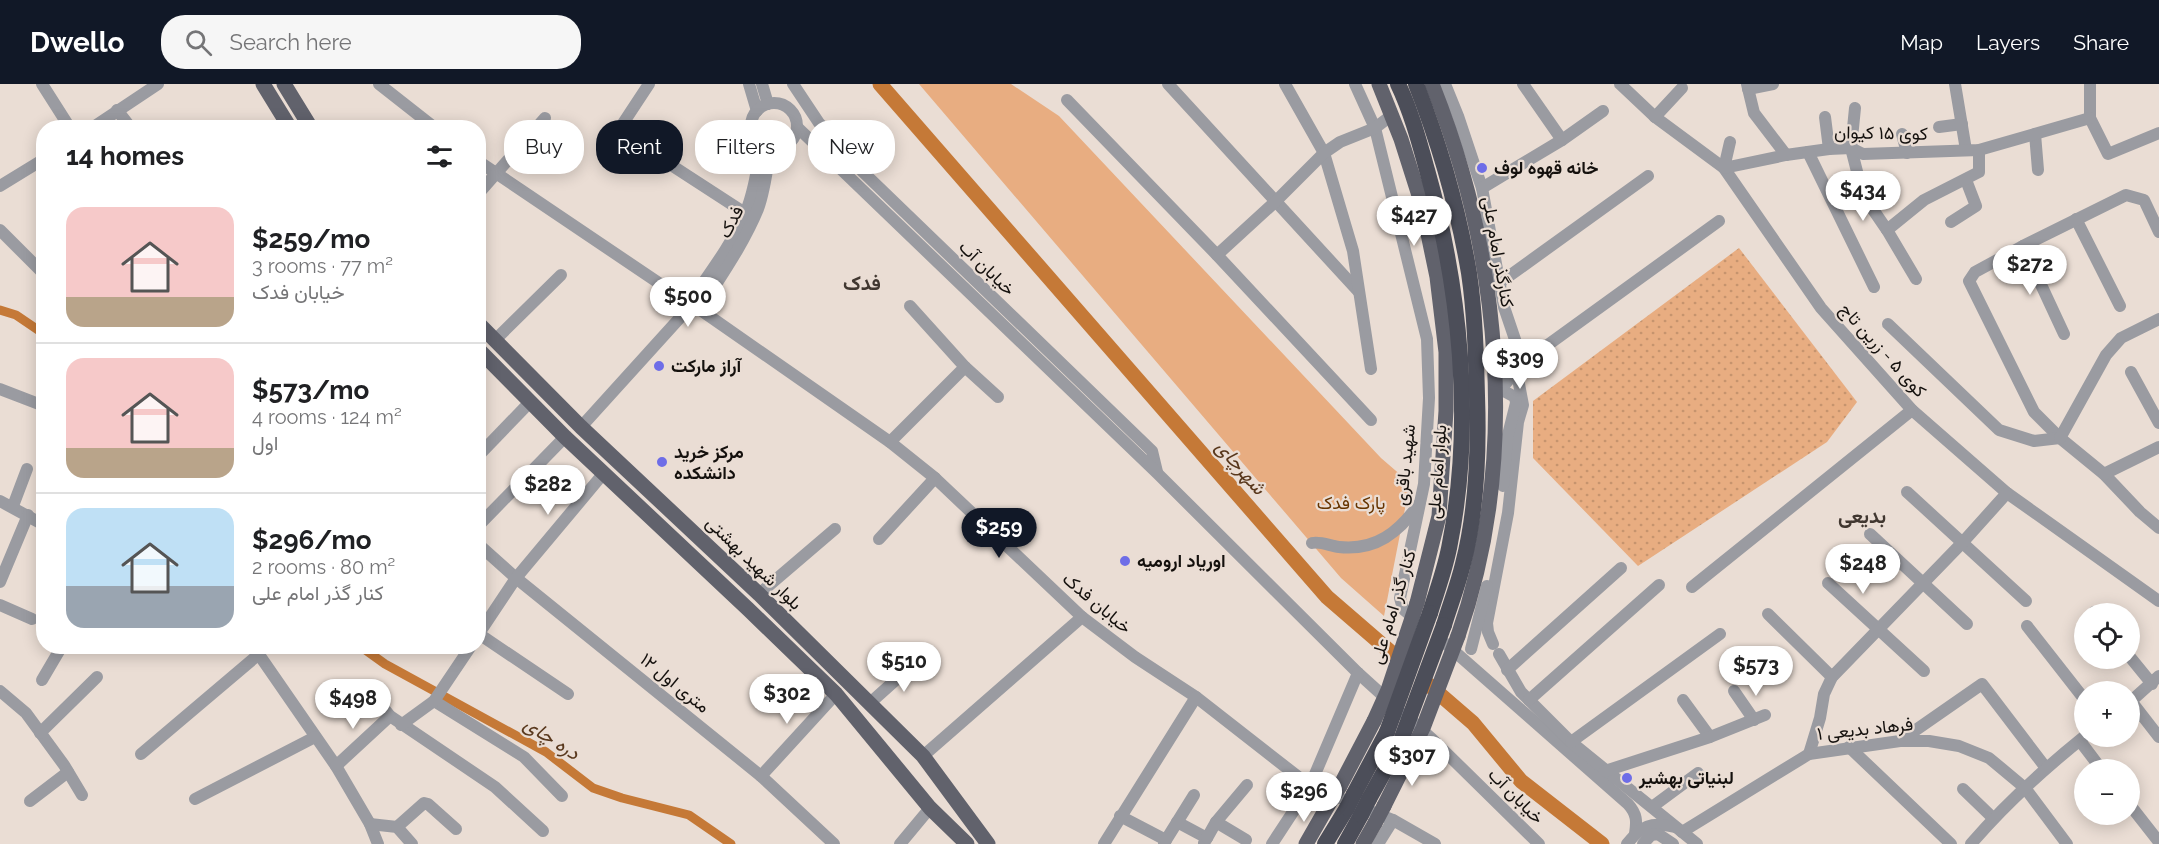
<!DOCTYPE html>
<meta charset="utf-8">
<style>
:root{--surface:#fff;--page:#f6f6f6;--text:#202124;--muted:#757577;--line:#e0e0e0;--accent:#111827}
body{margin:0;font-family:Raleway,Vazirmatn,sans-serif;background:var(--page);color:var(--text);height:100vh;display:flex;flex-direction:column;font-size:22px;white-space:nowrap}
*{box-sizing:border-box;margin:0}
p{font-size:20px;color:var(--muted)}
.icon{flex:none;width:33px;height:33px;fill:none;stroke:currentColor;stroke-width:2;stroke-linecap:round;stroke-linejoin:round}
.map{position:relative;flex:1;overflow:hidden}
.sheet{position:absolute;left:36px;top:36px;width:450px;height:534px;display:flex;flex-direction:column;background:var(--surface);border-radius:24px;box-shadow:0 3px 15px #0003}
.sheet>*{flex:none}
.top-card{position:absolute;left:504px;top:36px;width:570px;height:54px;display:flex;gap:12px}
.fabs{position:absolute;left:2074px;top:519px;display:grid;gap:12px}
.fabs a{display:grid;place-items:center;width:66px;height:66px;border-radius:50%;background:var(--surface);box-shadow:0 3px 15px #0003;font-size:30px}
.price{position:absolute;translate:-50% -51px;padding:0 14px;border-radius:21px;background:#fff;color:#222;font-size:20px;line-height:39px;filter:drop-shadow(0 2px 3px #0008)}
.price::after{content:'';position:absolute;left:50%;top:36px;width:18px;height:14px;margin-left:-9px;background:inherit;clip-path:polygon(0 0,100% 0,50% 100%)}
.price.active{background:var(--accent);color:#fff}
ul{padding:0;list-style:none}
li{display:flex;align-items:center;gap:18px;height:150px;padding:0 30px}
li+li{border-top:2px solid var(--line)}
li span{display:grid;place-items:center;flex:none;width:168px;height:120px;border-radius:18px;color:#555}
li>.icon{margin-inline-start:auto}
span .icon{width:72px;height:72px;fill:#fffc;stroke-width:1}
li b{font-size:26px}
h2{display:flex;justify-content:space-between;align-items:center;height:72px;padding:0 30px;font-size:26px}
.pill{padding:0 21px;border-radius:24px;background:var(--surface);box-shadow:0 3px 15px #0003;font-size:21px;line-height:54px}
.pill.active{background:var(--accent);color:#fff}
header{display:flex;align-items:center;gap:36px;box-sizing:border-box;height:84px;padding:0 30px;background:var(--accent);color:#fff}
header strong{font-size:28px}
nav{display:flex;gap:33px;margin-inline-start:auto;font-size:21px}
.search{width:420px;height:54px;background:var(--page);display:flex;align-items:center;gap:15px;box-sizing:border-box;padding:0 21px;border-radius:24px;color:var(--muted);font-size:22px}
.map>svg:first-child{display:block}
</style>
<header>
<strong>Dwello</strong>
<div class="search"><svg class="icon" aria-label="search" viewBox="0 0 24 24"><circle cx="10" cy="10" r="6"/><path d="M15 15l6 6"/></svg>Search here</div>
<nav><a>Map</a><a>Layers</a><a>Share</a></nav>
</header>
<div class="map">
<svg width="2159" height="760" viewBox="0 0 2159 760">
<defs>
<pattern id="garden-dots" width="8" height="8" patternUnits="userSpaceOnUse" patternTransform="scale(1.5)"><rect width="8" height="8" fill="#e8ad81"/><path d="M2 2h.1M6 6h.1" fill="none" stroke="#c6946e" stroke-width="1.8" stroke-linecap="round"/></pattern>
</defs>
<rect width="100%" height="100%" fill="#eaddd4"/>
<polygon fill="#e8ad81" points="919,0 1011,0 1059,32 1381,374 1410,399 1384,532 1341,494"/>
<polygon fill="url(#garden-dots)" points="1739,164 1857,318 1827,358 1638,482 1533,374 1533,317"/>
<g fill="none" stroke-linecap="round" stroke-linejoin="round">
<g stroke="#c57937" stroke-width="9">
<polyline points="0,226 16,231 44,250"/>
<polyline points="360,562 385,580 546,668 593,704 622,714 689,731 731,760"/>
</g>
<g stroke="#c57937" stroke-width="15">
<polyline points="880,0 1327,513 1408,583"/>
<polyline points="1429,601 1473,639 1521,697 1602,760"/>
</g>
<g stroke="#9a9ba1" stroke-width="12">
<polyline points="42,0 70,44"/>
<polyline points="379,0 435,44"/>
<polyline points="749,0 757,27"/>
<polyline points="762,0 768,20"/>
<polyline points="793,0 819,39 863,88 1152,367 1157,388"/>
<polyline points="1168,0 1358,207"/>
<polyline points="1285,0 1324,69 1353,167 1371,285"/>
<polyline points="1355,0 1375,44 1427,255 1429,314 1424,400 1400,514 1403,525 1419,538"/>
<polyline points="1445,0 1458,32 1482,104 1504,223 1523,279 1519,291 1519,300 1523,321 1518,338 1508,429 1487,539 1488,548 1493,560"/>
<polyline points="1523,0 1562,56"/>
<polyline points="1620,0 1655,33 1724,84 1821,224 1912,326 2007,409 2159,517"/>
<polyline points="1747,0 1754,29 1786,71"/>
<polyline points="1955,0 1966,66"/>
<polyline points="2090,0 2090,34 2108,70 2159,49"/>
<polyline points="1748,5 1773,0"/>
<polyline points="1067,16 1217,171 1371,336"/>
<circle cx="774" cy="42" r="23"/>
<polyline points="1855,24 1851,64 1863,111 1887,146 1916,195"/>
<polyline points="117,26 131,44"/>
<polyline points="1655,33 1682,4"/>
<polyline points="1825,33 1829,65"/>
<polyline points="797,43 1157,389 1358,589 1390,618"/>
<polyline points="1939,43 1962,40"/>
<polyline points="92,44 158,0"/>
<polyline points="618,47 649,0"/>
<polyline points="1902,50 1907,69"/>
<polyline points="2035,50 2038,86"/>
<polyline points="1730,58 1724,84 1786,71 1829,65 1851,64 1863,70 1979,66 2090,34"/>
<polyline points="648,66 745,129"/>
<polyline points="1808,68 1874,203"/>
<polyline points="478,77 687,218"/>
<polyline points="0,102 44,75"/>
<polyline points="1482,104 1562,56 1603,27"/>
<polyline points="478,110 545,34"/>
<polyline points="2076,135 2120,222"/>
<polyline points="1951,138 1976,122 1966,96"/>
<polyline points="0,146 44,190"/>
<polyline points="1887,146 1924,116 1979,88 1979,66"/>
<polyline points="2159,148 2144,116 2126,111 2023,162 1975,188 1969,197 2034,328 2060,354 2104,390 2140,428 2159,444"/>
<polyline points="2023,162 2064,250"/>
<polyline points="1217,171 1275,118 1324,69 1340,58 1375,44 1392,31"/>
<polyline points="1498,200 1648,92"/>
<path d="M694,212C712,186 732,159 745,130C754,108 757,85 761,62"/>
<path d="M704,219C723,189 744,159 758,125C765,106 767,86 770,66"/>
<polyline points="702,227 890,358 935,394 1082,533 1135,573 1196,613 1310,702 1357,721"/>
<polyline points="1888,240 1999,346 2034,357 2060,354"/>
<polyline points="495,256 561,191"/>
<polyline points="965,283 998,313"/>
<polyline points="2131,288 2159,339"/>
<polyline points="0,305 44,322"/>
<polyline points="1500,305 1515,313 1516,319 1507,355 1503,402"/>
<polyline points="1494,313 1523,279 1719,137"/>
<polyline points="581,343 687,226"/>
<polyline points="2060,354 2106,271 2121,254 2159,235"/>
<polyline points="890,358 965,283 910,222"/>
<polyline points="478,372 530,318"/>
<polyline points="2104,390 2159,363"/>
<polyline points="1907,408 2026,517"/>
<polyline points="0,417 44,441"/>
<polyline points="13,422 27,385"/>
<polyline points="478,442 565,353"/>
<polyline points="1870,450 1967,540"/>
<polyline points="879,455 935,394"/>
<path d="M1312,459C1321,457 1330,462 1339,463C1376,467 1399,448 1419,420"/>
<polyline points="478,460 516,494 761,692 834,760"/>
<polyline points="0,498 28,431"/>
<polyline points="1828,499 1924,587"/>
<polyline points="1692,503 1912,326"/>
<polyline points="759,510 835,445"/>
<polyline points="0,521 32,535"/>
<polyline points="2094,528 2095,530"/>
<polyline points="1768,530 1832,593"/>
<polyline points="2027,542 2085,616"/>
<polyline points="479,550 568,610"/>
<polyline points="478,551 516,494 603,390"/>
<path d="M1446,560L1628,720C1637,730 1637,737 1635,750"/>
<polyline points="253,562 336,682 370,740 378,760"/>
<polyline points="1471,565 1487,502"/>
<polyline points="1499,570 1521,608 1571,658 1697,760"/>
<polyline points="2130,573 2152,600"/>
<polyline points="1507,586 1621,484"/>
<polyline points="42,596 62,562"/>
<polyline points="0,607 26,629 64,681 82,711"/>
<polyline points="1734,607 1754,636"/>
<polyline points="373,611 390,632 495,703 543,747"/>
<polyline points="1529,616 1659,501"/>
<polyline points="1683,616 1710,653"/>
<polyline points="434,617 524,673 562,712"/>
<polyline points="2131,617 2159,653"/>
<polyline points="2130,618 2159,592"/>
<polyline points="870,619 918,576"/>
<polyline points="1404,630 1432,655 1539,760"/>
<polyline points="401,641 434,617 471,562"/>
<polyline points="40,649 97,593"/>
<polyline points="1900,657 1982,600 2046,684"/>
<polyline points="2080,657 2102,686"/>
<polyline points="1571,658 1720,550"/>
<polyline points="1849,663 1951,760"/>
<polyline points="141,670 259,570"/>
<polyline points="1809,670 1820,634 1824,610 1832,593 1963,458 2007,409"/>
<polyline points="923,672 1082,533"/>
<polyline points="336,682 390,632"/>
<polyline points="1605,687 1710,653 1765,631"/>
<polyline points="761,692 836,610"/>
<polyline points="1963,705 1993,734"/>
<polyline points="195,715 315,653"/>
<polyline points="30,717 68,688"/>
<polyline points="2130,721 2159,758"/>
<polyline points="1652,723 1698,689"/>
<polyline points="1373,728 1393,736 1435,760"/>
<polyline points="1120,732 1166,756 1164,760"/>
<polyline points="1177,738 1207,754 1204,759"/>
<polyline points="1216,738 1247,701"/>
<polyline points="370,740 397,743 412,760"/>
<polyline points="397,743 424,719 428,720 456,745"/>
<polyline points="1682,748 1809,670 1900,657 1929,657 1959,662 1989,674 2025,704 2067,760"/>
<polyline points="1207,754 1216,738 1246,756"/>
<polyline points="1166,756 1194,711"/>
<polyline points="900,760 930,724"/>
<polyline points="1104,760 1196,613"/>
<polyline points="1272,760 1310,702 1358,589"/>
<polyline points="1378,760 1393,736"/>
<path d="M1627,760C1641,742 1651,737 1675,743"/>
<polyline points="1643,760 1651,751 1658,750 1673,760"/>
<path d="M1971,760C2005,720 2044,685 2085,652"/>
</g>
<g stroke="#61626c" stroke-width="15">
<polyline points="263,0 290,44"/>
<polyline points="284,0 311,44"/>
<polyline points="1379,0 1401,55 1422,121 1437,193 1446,268 1446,327 1439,432 1417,519"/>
<path d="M1432,0C1501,172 1520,375 1458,552"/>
<polyline points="478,239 581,343 759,510 923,672 988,760"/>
<polyline points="478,265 565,353 748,525 836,610 930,724 967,760"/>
<polyline points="1340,702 1374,637"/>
<polyline points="1384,722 1410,670"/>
<polyline points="1306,760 1330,718"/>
<polyline points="1363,760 1375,739"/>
</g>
<g stroke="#4c4e59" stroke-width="16">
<path d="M1398,0C1411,27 1419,57 1427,86C1460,203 1474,338 1450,459C1446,483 1437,506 1430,529"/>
<path d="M1416,0C1440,61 1458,124 1469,189C1475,229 1476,271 1477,312C1479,368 1477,426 1463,480C1458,501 1450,521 1444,541"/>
<polyline points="1354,710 1387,648"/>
<polyline points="1369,715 1400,659"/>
<polyline points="1325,760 1347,724"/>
<polyline points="1345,760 1361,731"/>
</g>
<g stroke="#61626c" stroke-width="15">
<polyline points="1374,637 1388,606 1417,519"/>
<polyline points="1410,670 1423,644 1458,552"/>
<polyline points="1330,718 1340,702"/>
<polyline points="1375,739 1384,722"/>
</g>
<g stroke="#4c4e59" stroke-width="16">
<polyline points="1387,648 1430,529"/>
<polyline points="1400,659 1444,541"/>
<polyline points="1347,724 1354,710"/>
<polyline points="1361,731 1369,715"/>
</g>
</g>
<g fill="#6e6de7" stroke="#eaddd4" stroke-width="2">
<circle cx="1482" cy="84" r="6"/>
<circle cx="659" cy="282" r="6"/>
<circle cx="662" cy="378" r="6"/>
<circle cx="1125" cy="477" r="6"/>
<circle cx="1627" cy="694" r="6"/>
</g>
<g text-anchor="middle" stroke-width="4.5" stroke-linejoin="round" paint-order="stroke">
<g font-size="18" fill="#14100d" stroke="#eaddd4">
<text transform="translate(1881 49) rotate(1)" y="6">کوی ۱۵ کیوان</text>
<text transform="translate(731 138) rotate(-63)" y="6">فدک</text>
<text transform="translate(1498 168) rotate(80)" y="6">کنارگذر امام علی</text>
<text transform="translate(987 184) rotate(44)" y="6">خیابان آب</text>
<text transform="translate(1883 266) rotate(48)" y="6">کوی ۵ - زرین تاج</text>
<text transform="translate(1405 381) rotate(-84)" y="6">شهید باقری</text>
<text transform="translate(1437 388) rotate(-86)" y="6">بلوار امام علی</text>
<text transform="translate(754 479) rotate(44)" y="6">بلوار شهید بهشتی</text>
<text transform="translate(1097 519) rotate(40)" y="6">خیابان فدک</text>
<text transform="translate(1393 523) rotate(-73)" y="6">کنار گذر امام علی</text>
<text transform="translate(675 599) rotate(39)" y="6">۱۲ متری اول</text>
<text transform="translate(1865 645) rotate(-6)" y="6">فرهاد بدیعی ۱</text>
<text transform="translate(1516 712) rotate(45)" y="6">خیابان آب</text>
</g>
<g font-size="18" font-weight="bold" fill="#14100d" stroke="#eaddd4" text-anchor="start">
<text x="1494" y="90">خانه قهوه لوف</text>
<text x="671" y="288">آراز مارکت</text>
<text x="674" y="374">مرکز خرید<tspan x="674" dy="21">دانشکده</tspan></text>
<text x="1137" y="483">اوریاد ارومیه</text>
<text x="1639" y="700">لبنیاتی بهشیر</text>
</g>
<g font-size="18" fill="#673500" stroke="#eaddd4">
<text x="1351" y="425">پارک فدک</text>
</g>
<g font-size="20" font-weight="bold" fill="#413730" stroke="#eaddd4">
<text x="862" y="206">فدک</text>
<text x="1862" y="439">بدیعی</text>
</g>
<g font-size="20" font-style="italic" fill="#59381d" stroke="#eaddd4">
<text transform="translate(1241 383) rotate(49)" y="7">شهرچای</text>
<text transform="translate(552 654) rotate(33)" y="7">دره چای</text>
</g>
</g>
</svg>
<div class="fabs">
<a><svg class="icon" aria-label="locate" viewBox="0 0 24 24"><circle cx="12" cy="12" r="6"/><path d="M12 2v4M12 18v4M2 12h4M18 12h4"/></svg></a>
<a>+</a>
<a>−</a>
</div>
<b class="price" style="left:1863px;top:138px">$434</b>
<b class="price" style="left:1414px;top:163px">$427</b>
<b class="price" style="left:2030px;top:212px">$272</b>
<b class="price" style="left:688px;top:244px">$500</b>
<b class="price" style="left:1520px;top:306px">$309</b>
<b class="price" style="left:548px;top:432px">$282</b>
<b class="price active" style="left:999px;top:475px">$259</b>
<b class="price" style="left:1863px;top:511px">$248</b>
<b class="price" style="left:904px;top:609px">$510</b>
<b class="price" style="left:1756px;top:613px">$573</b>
<b class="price" style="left:787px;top:641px">$302</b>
<b class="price" style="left:353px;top:646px">$498</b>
<b class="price" style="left:1412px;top:703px">$307</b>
<b class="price" style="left:1304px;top:739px">$296</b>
<div class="top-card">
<a class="pill">Buy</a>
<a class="pill active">Rent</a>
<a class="pill">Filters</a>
<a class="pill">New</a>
</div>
<section class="sheet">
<h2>14 homes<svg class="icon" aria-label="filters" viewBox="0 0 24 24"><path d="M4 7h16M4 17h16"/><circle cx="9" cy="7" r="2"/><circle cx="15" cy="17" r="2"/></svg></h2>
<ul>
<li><span style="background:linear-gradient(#f6c9c9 75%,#b9a48a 0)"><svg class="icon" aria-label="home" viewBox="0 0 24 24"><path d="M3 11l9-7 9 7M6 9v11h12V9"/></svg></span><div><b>$259/mo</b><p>3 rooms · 77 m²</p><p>خیابان فدک</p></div></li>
<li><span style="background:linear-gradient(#f6c9c9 75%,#b9a48a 0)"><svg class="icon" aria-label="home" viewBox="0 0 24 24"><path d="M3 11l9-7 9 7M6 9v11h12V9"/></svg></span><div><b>$573/mo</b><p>4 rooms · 124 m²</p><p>اول</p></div></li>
<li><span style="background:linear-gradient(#bfe0f5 65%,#9aa5b1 0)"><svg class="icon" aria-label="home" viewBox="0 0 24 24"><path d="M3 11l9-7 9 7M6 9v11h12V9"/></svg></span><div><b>$296/mo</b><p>2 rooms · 80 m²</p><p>کنار گذر امام علی</p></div></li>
</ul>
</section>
</div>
